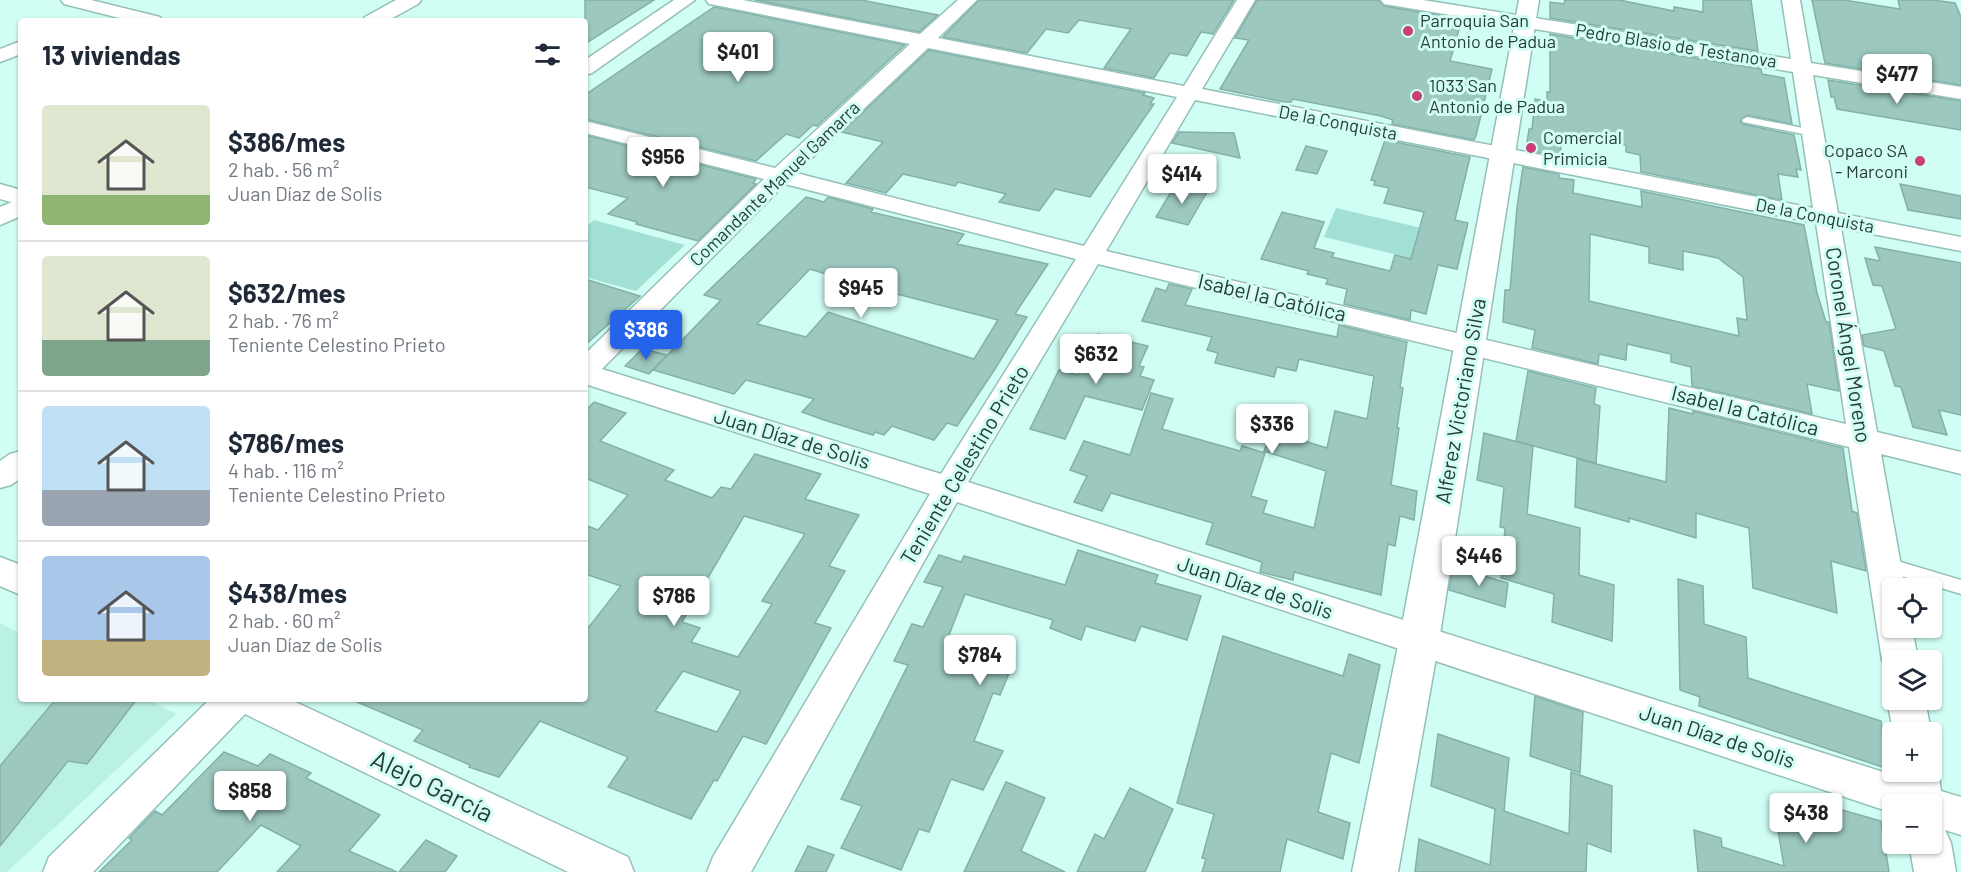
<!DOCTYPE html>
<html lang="es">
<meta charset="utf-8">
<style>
:root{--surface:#fff;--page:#f2f2f3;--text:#1f2937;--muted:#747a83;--line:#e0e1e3;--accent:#2563eb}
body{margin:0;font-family:Barlow,sans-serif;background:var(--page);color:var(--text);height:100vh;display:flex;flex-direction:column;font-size:22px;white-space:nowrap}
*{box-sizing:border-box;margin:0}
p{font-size:20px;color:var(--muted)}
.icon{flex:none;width:33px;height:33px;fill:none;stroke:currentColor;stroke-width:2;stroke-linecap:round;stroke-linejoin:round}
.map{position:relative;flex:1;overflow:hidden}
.drawer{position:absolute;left:18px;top:18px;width:570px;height:684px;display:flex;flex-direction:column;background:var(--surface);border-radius:6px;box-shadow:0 2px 4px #0004}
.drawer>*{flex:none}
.buttons{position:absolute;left:1882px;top:578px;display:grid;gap:12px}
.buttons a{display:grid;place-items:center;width:60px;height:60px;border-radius:6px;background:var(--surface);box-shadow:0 2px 4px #0004;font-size:30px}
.price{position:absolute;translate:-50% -51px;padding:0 14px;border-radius:6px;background:#fff;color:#222;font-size:20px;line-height:39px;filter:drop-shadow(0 2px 3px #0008)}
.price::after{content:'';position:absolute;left:50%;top:36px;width:18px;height:14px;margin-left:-9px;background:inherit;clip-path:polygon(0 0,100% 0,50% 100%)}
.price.selected{background:var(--accent);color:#fff}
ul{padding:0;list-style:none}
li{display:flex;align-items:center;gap:18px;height:150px;padding:0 24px}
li+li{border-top:2px solid var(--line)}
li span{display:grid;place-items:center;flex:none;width:168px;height:120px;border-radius:6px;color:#555}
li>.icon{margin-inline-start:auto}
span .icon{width:72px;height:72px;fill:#fffc;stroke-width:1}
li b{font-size:26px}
h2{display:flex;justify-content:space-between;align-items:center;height:72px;padding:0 24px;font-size:26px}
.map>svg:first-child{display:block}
</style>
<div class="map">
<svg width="1961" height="872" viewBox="0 0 1961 872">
<rect width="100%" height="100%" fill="#d0fef4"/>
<polygon fill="#bbf1e5" points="0,623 21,634 21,699 147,699 176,714 7,872 0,872"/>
<g fill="#a2e0d4">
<polygon points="1336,208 1456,236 1447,267 1324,237"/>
<polygon points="594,220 685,245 636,291 585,277 585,228"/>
</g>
<g fill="#9cc8bf" stroke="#84b0a7" stroke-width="1.5" fill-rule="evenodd">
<polygon points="585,0 654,0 585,44"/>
<polygon points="755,0 861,0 938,15 919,32"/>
<polygon points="979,0 1234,0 1213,34 1201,32 1187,56 1170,53 1154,78 1104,68 1131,29 1079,20 1068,33 1046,29 1027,53 943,37"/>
<polygon points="1257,0 1379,0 1384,6 1462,19 1450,61 1492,69 1476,136 1474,140 1392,124 1393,120 1381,116 1293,99 1291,102 1284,102 1220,89 1249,40 1235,38"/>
<polygon points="1565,0 1619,0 1674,11 1674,7 1703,12 1703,0 1751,0 1758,51 1550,18 1550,2 1564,4"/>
<polygon points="1812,0 1844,0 1900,9 1898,0 1933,0 1955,3 1961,17 1961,85 1825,63"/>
<polygon points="714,7 715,7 905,45 817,126 813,125 799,138 786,134 756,161 585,119 585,95"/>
<polygon points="1550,34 1761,69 1762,74 1784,78 1792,124 1747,115 1740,121 1743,124 1794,135 1801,170 1796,169 1798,177 1778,174 1782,200 1641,172 1640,155 1626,152 1626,145 1562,133 1560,156 1526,150 1529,129 1532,129 1535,99 1547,101 1547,92 1550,92"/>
<polygon points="929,50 1145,93 1143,95 1154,98 1150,104 1154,104 1090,197 1055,189 1039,211 999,202 1006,194 958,182 955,186 903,174 886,193 846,183 883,142 842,132"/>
<polygon points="1828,80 1961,101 1961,130 1837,109 1834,97 1831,97"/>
<polygon points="1179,132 1234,133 1240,158 1172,143"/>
<polygon points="585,135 756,179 753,183 756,184 698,241 636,224 637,222 608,214 628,198 585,187"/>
<polygon points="1385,140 1470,157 1455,220 1468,223 1457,269 1438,265 1426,314 1411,310 1410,320 1344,304 1347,289 1326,284 1328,279 1307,274 1309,271 1261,259 1282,212 1324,222 1314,248 1334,253 1332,257 1390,271 1395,255 1411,259 1424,212 1384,203 1389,188 1374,185 1375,181 1371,180"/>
<polygon points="1306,146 1327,151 1317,174 1296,170"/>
<path d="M1523,167L1559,174V178L1574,180L1573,193L1642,207L1641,191L1804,225L1817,293L1826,322H1829L1839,391L1807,384L1812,414L1692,386L1691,367L1671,362V354L1627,344L1626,360L1599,354L1598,364L1532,348L1535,330L1503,322L1505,290H1510L1517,207ZM1590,234L1649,247V263L1683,270V251L1718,258L1743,277L1747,320L1737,318L1739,336L1589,301Z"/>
<polygon points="1900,184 1961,196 1961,219 1908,210"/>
<polygon points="1175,185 1207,192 1188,225 1156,217"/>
<path d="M806,197L824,202L828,197L873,209L871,212L964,234L957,244L1048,264L1015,314L1027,317L995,369L957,426L947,423L934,440L892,426L884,435L875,432L873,435L824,420L802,412L814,399L746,380L734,394L653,370L721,300L704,295ZM810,269L854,283L998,320L974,359L828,312L806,337L757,324Z"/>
<polygon points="1875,247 1961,263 1961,415 1939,410 1947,435 1913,427 1901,387 1895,386 1884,351 1864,346 1862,335 1896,329 1882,286 1873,285 1865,258 1880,261"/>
<polygon points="585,279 640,296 585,345"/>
<polygon points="1169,284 1192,289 1185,305 1337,337 1339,325 1407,342 1400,387 1403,388 1397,428 1399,428 1391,485 1417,491 1414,520 1400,516 1395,546 1388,544 1381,595 1294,572 1293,580 1260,572 1262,562 1206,544 1213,523 1111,493 1102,511 1074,502 1087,476 1070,470 1084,441 1130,455 1151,393 1173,399 1162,429 1240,451 1242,446 1265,453 1251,496 1267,501 1263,513 1314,528 1326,471 1264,451 1272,431 1327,448 1335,411 1367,419 1374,376 1299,359 1296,371 1277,367 1274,377 1215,363 1218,353 1207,350 1212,337 1142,321 1156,288 1166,291"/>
<polygon points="1098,334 1148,346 1139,366 1144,367 1140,376 1154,380 1142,410 1085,396 1065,439 1030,429 1059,370 1078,375"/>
<polygon points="642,349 667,355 649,374 625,366"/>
<polygon points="1528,371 1596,388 1594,404 1600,406 1596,463 1516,441"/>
<path d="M594,402L626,413L600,441L674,470L665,480L712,498L721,487L731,489L755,454L821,474L805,499L859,515L829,566L845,571L815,623L831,628L766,744L743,736L717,781L714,780L691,819L608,787L628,757L540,721L499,777L469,767L470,765L414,741L423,730L350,699H585V632L621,586L585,574V525L598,530L628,495L585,478V411ZM744,516L805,534L762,601L772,604L738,657L691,642L700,628L682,622ZM683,671L741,691L717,732L655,711Z"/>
<polygon points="1669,408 1693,414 1693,411 1843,448 1852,511 1857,513 1866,571 1831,561 1837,613 1753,588 1749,528 1696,513 1696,538 1629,518 1629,522 1575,507 1577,459 1666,482"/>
<polygon points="1484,433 1533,446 1527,514 1580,528 1579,575 1614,585 1612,641 1552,622 1554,594 1501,578 1505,528 1500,527 1504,487 1477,480"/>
<polygon points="1078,550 1158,575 1155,583 1201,596 1187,640 1141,626 1135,641 1086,626 1081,640 1050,628 1053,620 965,594 949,635 967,641 966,643 1015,659 1000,695 993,693 974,741 1003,751 983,790 951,779 929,832 919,829 901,870 841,848 862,806 841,799 908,665 894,661 912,624 923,627 943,587 924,582 939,555 961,562 964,556 1065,585"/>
<polygon points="1453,567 1508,583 1505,607 1449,590"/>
<polygon points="1678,579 1703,586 1704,624 1746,637 1748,678 1881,721 1888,769 1699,706 1700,697 1680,690"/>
<polygon points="1223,636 1343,676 1349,654 1380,665 1359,763 1331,753 1318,812 1350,823 1343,859 1287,839 1280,872 1202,872 1206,859 1202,858 1214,814 1177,803"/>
<polygon points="1535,696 1583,712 1580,773 1530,756"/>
<polygon points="56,699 137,699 87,764 68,761 0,846 0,766"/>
<polygon points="1438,734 1509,758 1504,811 1569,834 1571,772 1612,786 1611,852 1587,843 1586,872 1415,872 1419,839 1490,865 1495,809 1431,786"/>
<polygon points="224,752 258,766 270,754 311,773 306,778 380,815 349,851 397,872 277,872 301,846 261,825 217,872 99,872 132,840 129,838 155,811 162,815"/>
<polygon points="1006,782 1045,798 1021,851 1065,872 964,872"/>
<polygon points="1130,788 1173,809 1145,872 1077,872 1095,834 1104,839"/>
<polygon points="1797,797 1881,821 1889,872 1698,872 1694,830 1721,838 1722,847 1784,866 1773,801 1800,810"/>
<polygon points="426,840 457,856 445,872 399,872"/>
<polygon points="808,846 834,855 826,872 795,872"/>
</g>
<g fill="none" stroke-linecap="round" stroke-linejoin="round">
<defs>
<g id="service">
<polygon points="1747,117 1813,130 1818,133 1813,136 1743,122 1742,120"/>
<polygon points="1884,557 1961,580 1961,594 1878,569 1876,564 1878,559"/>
</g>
<g id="minor">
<polygon points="61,0 91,0 160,17 162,21 131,21 64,4"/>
<polygon points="674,0 695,0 592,73 585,75 585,60"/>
<path d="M706,0H743L920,34L958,0H977L938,38L1184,86L1237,0H1255L1202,89L1813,208L1793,72L1390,5L1384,4L1381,0H1423L1791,59L1782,0H1800L1811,63L1961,87V99L1813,75L1838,213L1961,237V251L1841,228L1877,432L1961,452V474L1881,454L1905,588H1893V627H1912L1918,660H1893V673L1887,671L1882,660L1849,447L1098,264L968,482L1899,777L1898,771H1932V758L1938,771L1941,791L1961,797V835L1945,830L1951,843L1956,872H1914L1909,843H1932V804H1893V813L957,502L751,872H707L713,857L930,494L585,384V354L764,179L585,133V121L775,168L910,44L715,5L709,4ZM928,48L1177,97L1084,246L796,173ZM1195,100L1816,223L1846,424L1106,251ZM785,184L1076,259L941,474L602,369Z"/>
<polygon points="21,41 21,54 0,62 0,49"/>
<polygon points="0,184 21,190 21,205 0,199"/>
<polygon points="21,451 21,478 11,485 0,488 0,461 10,454"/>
<polygon points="0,557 21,565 21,595 0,586"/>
<polygon points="1893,687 1893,699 1925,699 1931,732 1893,732 1887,699"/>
<polygon points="210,699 289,699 628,857 634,872 568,872 245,714 93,872 43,872 49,857"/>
</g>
<g id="tertiary">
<polygon points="396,0 421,0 418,4 387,21 362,21 365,17"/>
<polygon points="1519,0 1539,0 1439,641 1398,872 1352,872 1399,641"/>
<polygon points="21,198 21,216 0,225 0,207"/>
</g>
</defs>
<use href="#service" stroke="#94c0b7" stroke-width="3"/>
<use href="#minor" stroke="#94c0b7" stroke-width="3"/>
<use href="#tertiary" stroke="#94c0b7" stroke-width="3"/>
<use href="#service" fill="#fff" fill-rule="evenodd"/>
<use href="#minor" fill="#fff" fill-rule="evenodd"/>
<use href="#tertiary" fill="#fff" fill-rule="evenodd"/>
</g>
<g fill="#c93e75" stroke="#d0fef4" stroke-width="2">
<circle cx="1408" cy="31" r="6"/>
<circle cx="1417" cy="96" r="6"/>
<circle cx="1531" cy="148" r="6"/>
<circle cx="1920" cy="161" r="6"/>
</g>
<g text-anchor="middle" stroke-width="6" stroke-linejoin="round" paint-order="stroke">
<g font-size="18" fill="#2a3c39" stroke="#d0fef4" text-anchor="start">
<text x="1420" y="27">Parroquia San<tspan x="1420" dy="21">Antonio de Padua</tspan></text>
<text x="1429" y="92">1033 San<tspan x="1429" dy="21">Antonio de Padua</tspan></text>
<text x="1543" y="144">Comercial<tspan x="1543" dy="21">Primicia</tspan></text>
<text x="1908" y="157" text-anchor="end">Copaco SA<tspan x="1908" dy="21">- Marconi</tspan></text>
</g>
<g font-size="18" fill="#2a3c39" stroke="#d0fef4">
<text transform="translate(1676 46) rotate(9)" y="6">Pedro Blasio de Testanova</text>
<text transform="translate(1338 123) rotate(11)" y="6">De la Conquista</text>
<text transform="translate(775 184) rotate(-44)" y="6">Comandante Manuel Gamarra</text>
<text transform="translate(1815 216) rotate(11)" y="6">De la Conquista</text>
</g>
<g font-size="21" fill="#2a3c39" stroke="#d0fef4">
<text transform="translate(1272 298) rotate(13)" y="7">Isabel la Católica</text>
<text transform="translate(1848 345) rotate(81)" y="7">Coronel Ángel Moreno</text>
<text transform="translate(1461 401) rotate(-80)" y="7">Alferez Victoriano Silva</text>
<text transform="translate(1745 411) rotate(14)" y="7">Isabel la Católica</text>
<text transform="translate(792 439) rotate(17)" y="7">Juan Díaz de Solis</text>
<text transform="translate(965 465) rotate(-59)" y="7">Teniente Celestino Prieto</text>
<text transform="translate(1255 588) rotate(18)" y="7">Juan Díaz de Solis</text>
<text transform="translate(1717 737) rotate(18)" y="7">Juan Díaz de Solis</text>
</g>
<g font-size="26" fill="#2a3c39" stroke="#d0fef4">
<text transform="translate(432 786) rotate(26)" y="9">Alejo García</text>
</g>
</g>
</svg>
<div class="buttons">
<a><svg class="icon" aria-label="locate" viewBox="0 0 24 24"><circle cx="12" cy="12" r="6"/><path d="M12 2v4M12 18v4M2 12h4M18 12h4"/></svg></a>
<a><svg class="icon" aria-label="layers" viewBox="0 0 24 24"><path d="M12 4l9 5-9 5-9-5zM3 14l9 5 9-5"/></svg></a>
<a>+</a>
<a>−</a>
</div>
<b class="price" style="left:738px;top:83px">$401</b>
<b class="price" style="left:1897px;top:105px">$477</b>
<b class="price" style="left:663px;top:188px">$956</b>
<b class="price" style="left:1182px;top:205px">$414</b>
<b class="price" style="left:861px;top:319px">$945</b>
<b class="price selected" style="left:646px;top:361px">$386</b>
<b class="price" style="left:1096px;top:385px">$632</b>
<b class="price" style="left:1272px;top:455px">$336</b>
<b class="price" style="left:1479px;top:587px">$446</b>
<b class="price" style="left:674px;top:627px">$786</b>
<b class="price" style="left:980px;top:686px">$784</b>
<b class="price" style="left:250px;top:822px">$858</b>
<b class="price" style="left:1806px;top:844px">$438</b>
<section class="drawer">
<h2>13 viviendas<svg class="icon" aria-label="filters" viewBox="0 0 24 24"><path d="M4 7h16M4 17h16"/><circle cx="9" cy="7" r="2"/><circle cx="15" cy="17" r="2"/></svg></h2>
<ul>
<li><span style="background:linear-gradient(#dfe7d0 75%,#8fb573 0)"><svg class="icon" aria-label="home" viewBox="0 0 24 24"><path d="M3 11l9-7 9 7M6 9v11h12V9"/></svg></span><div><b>$386/mes</b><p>2 hab. · 56 m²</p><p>Juan Díaz de Solis</p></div></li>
<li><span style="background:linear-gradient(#dfe7d0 70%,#7fa58c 0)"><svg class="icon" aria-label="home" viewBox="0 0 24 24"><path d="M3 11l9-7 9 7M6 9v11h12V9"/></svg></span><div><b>$632/mes</b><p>2 hab. · 76 m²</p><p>Teniente Celestino Prieto</p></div></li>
<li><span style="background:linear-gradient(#bfe0f5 70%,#9aa5b1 0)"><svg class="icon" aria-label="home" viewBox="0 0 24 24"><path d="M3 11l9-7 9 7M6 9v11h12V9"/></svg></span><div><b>$786/mes</b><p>4 hab. · 116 m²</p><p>Teniente Celestino Prieto</p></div></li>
<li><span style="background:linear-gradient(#a9c7e8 70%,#c2b280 0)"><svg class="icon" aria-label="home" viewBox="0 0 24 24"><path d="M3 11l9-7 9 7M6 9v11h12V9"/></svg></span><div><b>$438/mes</b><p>2 hab. · 60 m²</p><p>Juan Díaz de Solis</p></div></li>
</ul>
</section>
</div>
